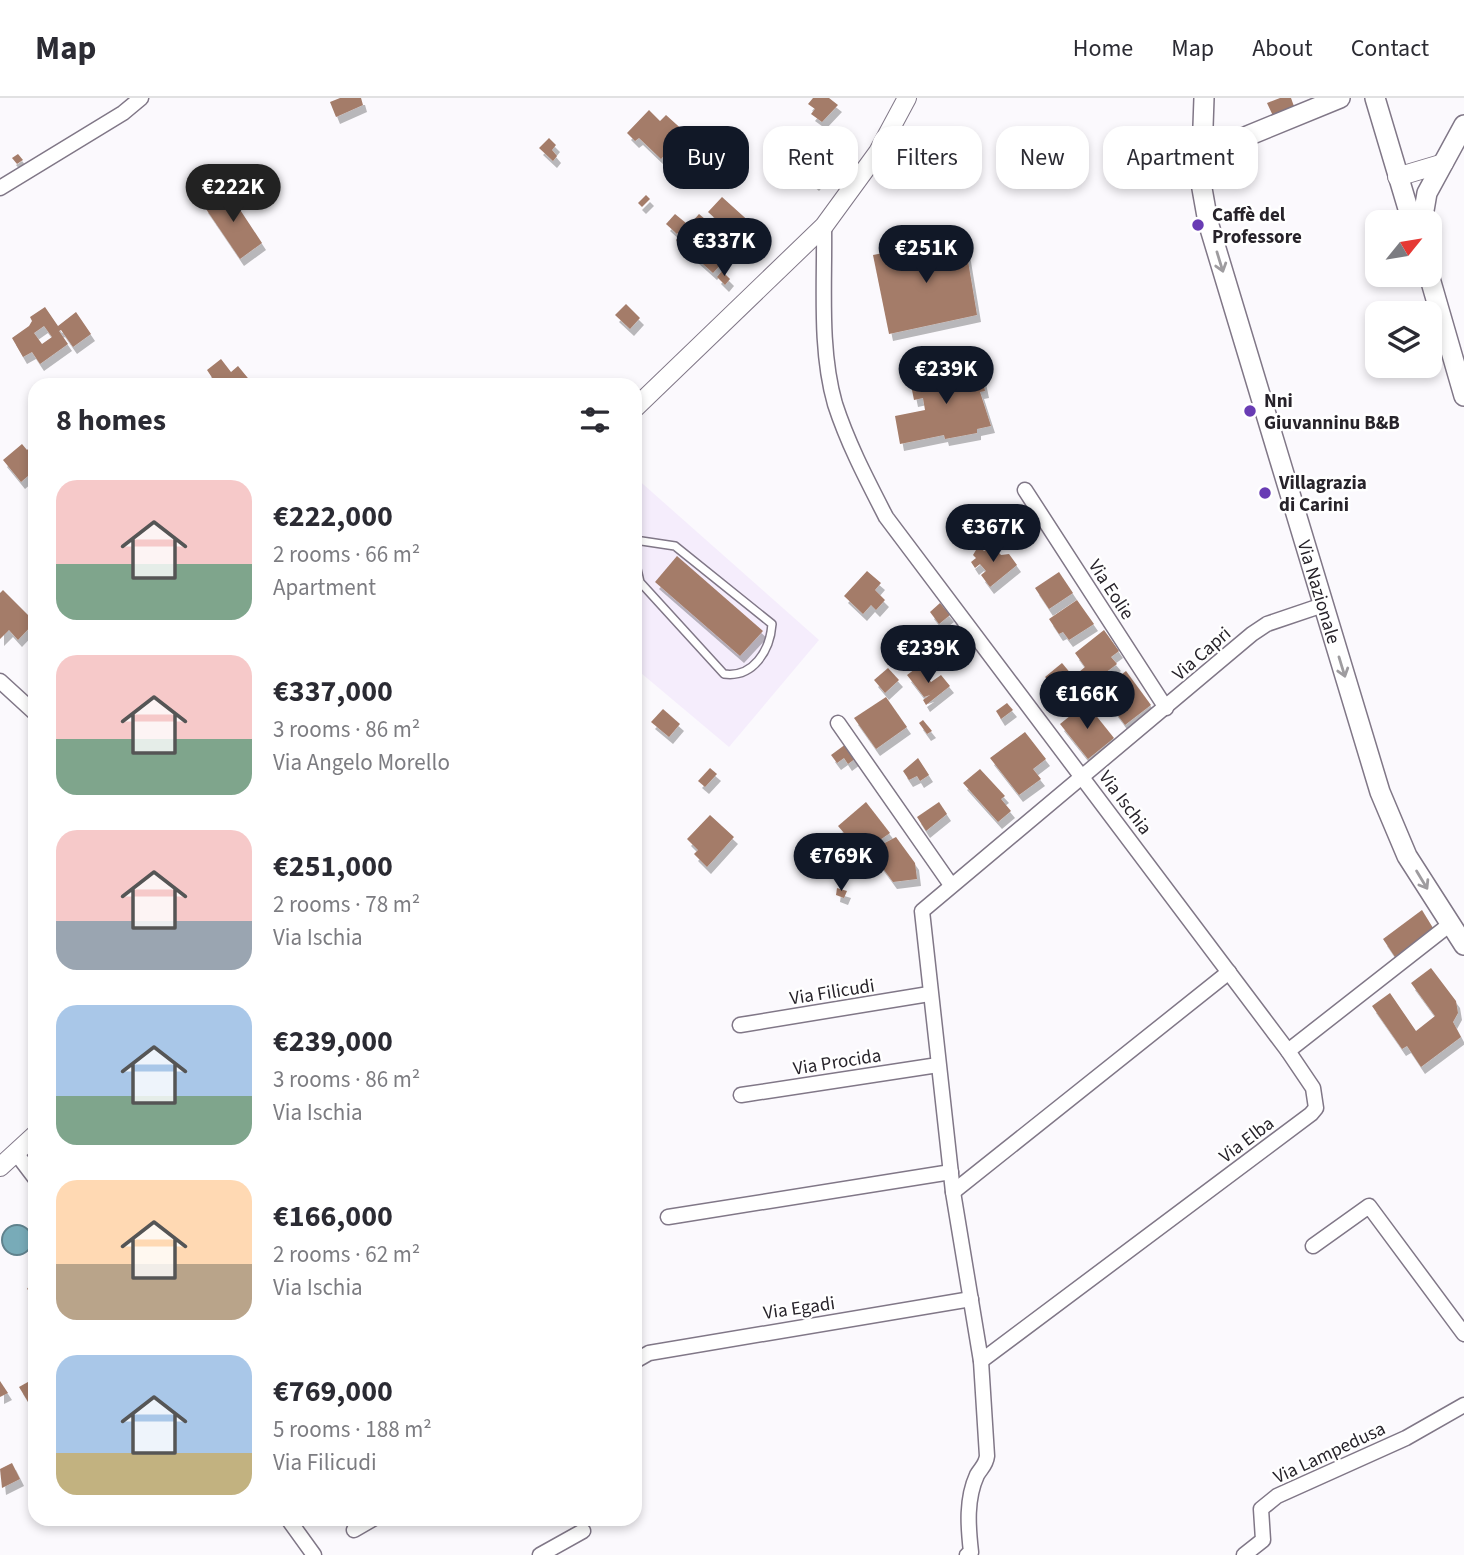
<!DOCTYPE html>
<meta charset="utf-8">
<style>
:root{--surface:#fff;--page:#f2f2f3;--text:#2b2b33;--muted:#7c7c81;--line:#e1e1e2;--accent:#111827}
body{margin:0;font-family:"Source Sans 3",sans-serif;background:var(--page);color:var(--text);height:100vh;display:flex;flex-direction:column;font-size:26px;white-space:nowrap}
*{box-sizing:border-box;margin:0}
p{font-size:23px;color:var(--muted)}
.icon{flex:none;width:38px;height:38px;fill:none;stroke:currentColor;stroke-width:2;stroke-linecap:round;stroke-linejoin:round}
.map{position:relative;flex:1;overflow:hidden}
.details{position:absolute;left:28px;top:280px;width:614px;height:1148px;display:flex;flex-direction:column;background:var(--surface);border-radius:21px;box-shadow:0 4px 10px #0003}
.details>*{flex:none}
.banner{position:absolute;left:663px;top:28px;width:665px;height:63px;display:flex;gap:14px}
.needle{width:46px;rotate:60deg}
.buttons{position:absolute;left:1365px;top:112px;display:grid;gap:14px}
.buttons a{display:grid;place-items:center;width:77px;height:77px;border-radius:14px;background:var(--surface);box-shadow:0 4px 10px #0003;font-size:35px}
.price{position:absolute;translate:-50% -60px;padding:0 16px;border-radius:24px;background:var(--accent);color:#fff;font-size:23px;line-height:46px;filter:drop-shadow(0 2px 4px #0008)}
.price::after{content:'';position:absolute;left:50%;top:42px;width:21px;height:16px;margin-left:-10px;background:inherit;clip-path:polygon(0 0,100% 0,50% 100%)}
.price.on{background:#222;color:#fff}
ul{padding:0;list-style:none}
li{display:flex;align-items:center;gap:21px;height:175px;padding:0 28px}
li span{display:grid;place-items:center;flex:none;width:196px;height:140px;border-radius:21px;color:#555}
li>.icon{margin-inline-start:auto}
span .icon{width:84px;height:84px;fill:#fffc;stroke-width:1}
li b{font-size:30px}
h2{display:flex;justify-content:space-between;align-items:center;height:84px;padding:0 28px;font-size:30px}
.pill{padding:0 24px;border-radius:21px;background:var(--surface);box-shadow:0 4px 10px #0003;font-size:24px;line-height:63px}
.pill.on{background:var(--accent);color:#fff}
header{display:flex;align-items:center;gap:42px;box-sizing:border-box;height:98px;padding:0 35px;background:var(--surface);border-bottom:2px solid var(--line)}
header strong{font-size:33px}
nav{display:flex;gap:38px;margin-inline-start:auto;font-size:24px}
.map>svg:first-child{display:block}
</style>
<header>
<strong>Map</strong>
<nav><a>Home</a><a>Map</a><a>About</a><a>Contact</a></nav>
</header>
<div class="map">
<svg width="1464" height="1457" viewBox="0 0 1464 1457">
<defs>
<filter id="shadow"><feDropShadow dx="4" dy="7" stdDeviation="0" flood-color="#0004"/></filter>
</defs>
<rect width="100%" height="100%" fill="#fbf9fd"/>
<polygon fill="#f5edfc" points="635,379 819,542 729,649 635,570"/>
<g fill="#78abb8" stroke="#60828d" stroke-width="2">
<polygon points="918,540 924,541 926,546 919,551 918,559 911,560 908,553"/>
<circle cx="17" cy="1142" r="15"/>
</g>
<g fill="#a47c69" fill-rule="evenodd" filter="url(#shadow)">
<polygon points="340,0 361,0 363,7 336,19 330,4"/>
<polygon points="813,0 829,0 838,7 822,24 811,16 815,11 808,6"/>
<polygon points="1280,0 1291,0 1295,11 1274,20 1267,5"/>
<polygon points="649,12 660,23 666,17 686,35 661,61 639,40 635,43 627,35"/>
<polygon points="549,40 556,47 552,52 557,58 553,63 539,50"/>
<polygon points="18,56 23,62 17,66 12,60"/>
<polygon points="806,64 822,78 815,86 799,72"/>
<polygon points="227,92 262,145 240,161 204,108"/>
<polygon points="646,97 650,101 642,109 638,105"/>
<polygon points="722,99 763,136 755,145 749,139 743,146 708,114"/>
<polygon points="675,116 686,125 677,136 666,126"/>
<polygon points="699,116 711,126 703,136 712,144 706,151 722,165 713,175 676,142"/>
<polygon points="964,139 977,217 889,236 873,157"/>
<polygon points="722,173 730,181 725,187 717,179"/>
<polygon points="626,206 640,220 630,231 615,217"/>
<path d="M45,209L58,228L76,214L91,236L73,249L61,232L59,233L68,246L40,266L32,254L23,259L12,240L29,228L32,223L30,219ZM44,228L52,239L42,246L34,235Z"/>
<polygon points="221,261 231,274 238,268 252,285 205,287 213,281 207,272"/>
<polygon points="979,264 985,293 980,294 991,328 977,331 977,335 945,341 944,337 900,346 895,318 925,312 923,300 914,302 910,282 950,274 949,270"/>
<polygon points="22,346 27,352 31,348 35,353 35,372 21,384 3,362"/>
<polygon points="986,433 993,437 987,446 980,442"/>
<polygon points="979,447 984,453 992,447 1001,457 1009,456 1017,467 990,489 981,477 986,473 980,466 975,470 971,464 976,460 973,457"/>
<polygon points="677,458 763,533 740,558 655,484"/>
<polygon points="867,473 881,485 875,492 885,502 876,512 871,507 863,516 844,498"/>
<polygon points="1059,474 1073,495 1049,511 1035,490"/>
<polygon points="3,492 35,524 18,542 9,532 0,541 0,495"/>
<polygon points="1077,502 1094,526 1069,542 1063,534 1059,536 1049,521"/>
<polygon points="940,505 950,517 939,526 930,514"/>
<polygon points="1104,532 1119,553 1111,559 1117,566 1089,587 1079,574 1085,569 1075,555"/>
<polygon points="1062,565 1082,589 1064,598 1045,579"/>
<polygon points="919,568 931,584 941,577 950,588 926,607 923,602 930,597 924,599 907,577"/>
<polygon points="888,570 899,582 885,595 874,582"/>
<polygon points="1126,573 1151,607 1125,627 1100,593"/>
<polygon points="886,599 907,629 876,651 854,620"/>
<polygon points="1007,605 1013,612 1001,621 996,613"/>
<polygon points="1086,605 1114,640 1088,661 1060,626"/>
<polygon points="663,611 680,626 669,639 651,624"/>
<polygon points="923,622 932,633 927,636 919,625"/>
<polygon points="1025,634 1046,661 1033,671 1041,681 1019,697 990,660"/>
<polygon points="846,646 856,660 848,666 844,660 837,665 831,657"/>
<polygon points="918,660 929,677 920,683 917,678 909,682 903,673"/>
<polygon points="710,670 717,676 705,689 698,683"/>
<polygon points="980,671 1005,698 1001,701 1011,713 998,724 963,685"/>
<polygon points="866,704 890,735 861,755 838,728"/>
<polygon points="939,704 947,716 926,733 917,719"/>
<polygon points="710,717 734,739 707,769 694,756 698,752 687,741"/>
<polygon points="896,739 915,765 917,781 893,784 870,753"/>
<polygon points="837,765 841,771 836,776 829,771"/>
<polygon points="837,790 847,793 844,800 836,797"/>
<polygon points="1422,812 1433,830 1395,859 1383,841"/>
<polygon points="1431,870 1456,903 1458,915 1453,924 1461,939 1421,969 1407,948 1402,951 1372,908 1390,895 1416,933 1435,918 1411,885"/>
<polygon points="35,1179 35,1197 27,1191"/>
<polygon points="35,1280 35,1311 33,1312 19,1289"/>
<polygon points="0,1283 8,1295 0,1299"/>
<polygon points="12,1365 20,1381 2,1390 0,1371"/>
</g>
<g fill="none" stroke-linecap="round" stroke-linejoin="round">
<defs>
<path id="service" d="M635,442L675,448L772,526C770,553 753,580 724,576L640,484L635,462"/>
<g id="minor">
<polyline points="0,90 123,15 141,0"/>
<path d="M824,128C825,186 819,250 835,306C848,346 867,382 886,419L1288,953"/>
<polyline points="1025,392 1166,610"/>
<polyline points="0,583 35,615"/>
<polyline points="838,625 951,787"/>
<polyline points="740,927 929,896"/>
<polyline points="741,997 938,967"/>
<polyline points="16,1055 35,1080"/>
<polyline points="953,1094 1229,874"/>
<polyline points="668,1119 951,1074"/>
<polyline points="1313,1148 1369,1108 1464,1236"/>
<polyline points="635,1263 649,1255 971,1201"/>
<polyline points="981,1263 1311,1016 1316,1010 1313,990 1288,953 1449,827"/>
<polyline points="288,1421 314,1457"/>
<polyline points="354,1432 373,1421"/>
<polyline points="540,1457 583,1433"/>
<path d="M967,1457L971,1454C968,1428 966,1401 977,1377C981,1370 986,1367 987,1358L981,1263L953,1094L922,813L1252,536L1267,526L1323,507"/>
<polyline points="1244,1457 1263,1442 1261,1411 1277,1398 1406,1340 1464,1307"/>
</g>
<g id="tertiary">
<polyline points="1397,79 1444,65"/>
<polyline points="635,310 824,128 878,54 907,0"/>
<polyline points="0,1069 35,1037"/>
</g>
<g id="secondary">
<path id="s1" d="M1204,0L1201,85L1208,124L1380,694L1407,758L1464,847"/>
<polyline points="1375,0 1412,124"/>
<polyline points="1201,57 1340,0"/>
<polyline points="1422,124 1427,95 1464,27"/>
<polyline points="1429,177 1464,298"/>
</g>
</defs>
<use href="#service" stroke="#807787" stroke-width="10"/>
<use href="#minor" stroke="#807787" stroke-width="17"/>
<use href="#tertiary" stroke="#807787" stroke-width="20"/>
<use href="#secondary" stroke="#807787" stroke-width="22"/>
<use href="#service" stroke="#fff" stroke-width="7"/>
<use href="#minor" stroke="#fff" stroke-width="14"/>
<use href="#tertiary" stroke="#fff" stroke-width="18"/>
<use href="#secondary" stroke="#fff" stroke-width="19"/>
</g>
<defs><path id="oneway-shaft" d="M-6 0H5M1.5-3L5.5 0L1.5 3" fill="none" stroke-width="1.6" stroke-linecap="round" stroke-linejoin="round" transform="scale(1.75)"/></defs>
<g stroke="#9e9c9f">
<use href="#oneway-shaft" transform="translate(1220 164) rotate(73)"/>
<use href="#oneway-shaft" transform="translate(1342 569) rotate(73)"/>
<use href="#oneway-shaft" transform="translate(1422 782) rotate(59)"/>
</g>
<g fill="#693cb4" stroke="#fff" stroke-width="2.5">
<circle cx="1198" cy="127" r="7"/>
<circle cx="1250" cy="313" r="7"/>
<circle cx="1265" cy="395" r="7"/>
</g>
<g text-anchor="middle" stroke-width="5" stroke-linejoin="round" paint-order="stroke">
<g font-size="19" font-weight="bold" fill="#27232a" stroke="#fff" text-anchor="start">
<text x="1212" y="123">Caffè del<tspan x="1212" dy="22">Professore</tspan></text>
<text x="1264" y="309">Nni<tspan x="1264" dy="22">Giuvanninu B&amp;B</tspan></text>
<text x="1279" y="391">Villagrazia<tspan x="1279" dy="22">di Carini</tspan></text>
</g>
<g font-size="19" fill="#27232a" stroke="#fff">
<text transform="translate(1112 491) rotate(57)" y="7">Via Eolie</text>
<text dy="7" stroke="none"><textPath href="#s1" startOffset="511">Via Nazionale</textPath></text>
<text transform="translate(1201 555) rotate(-41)" y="7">Via Capri</text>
<text transform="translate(1126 704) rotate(53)" y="7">Via Ischia</text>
<text transform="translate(832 893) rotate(-9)" y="7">Via Filicudi</text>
<text transform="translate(837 963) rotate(-9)" y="7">Via Procida</text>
<text transform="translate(1246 1041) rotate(-37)" y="7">Via Elba</text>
<text transform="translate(799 1209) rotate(-8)" y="7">Via Egadi</text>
<text transform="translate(1329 1354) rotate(-25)" y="7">Via Lampedusa</text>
</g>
</g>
</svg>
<div class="buttons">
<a><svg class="needle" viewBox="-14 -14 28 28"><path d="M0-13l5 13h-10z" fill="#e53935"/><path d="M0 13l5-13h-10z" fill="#7c7c81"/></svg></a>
<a><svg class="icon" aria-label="layers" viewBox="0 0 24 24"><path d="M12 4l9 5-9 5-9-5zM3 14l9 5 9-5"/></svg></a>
</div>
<b class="price on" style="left:233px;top:126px">€222K</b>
<b class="price" style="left:724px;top:180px">€337K</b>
<b class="price" style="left:926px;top:187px">€251K</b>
<b class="price" style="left:946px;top:308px">€239K</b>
<b class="price" style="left:993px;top:466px">€367K</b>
<b class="price" style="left:928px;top:587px">€239K</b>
<b class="price" style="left:1087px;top:633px">€166K</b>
<b class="price" style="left:841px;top:795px">€769K</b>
<div class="banner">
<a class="pill on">Buy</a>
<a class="pill">Rent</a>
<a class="pill">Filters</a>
<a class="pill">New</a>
<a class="pill">Apartment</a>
</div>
<section class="details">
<h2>8 homes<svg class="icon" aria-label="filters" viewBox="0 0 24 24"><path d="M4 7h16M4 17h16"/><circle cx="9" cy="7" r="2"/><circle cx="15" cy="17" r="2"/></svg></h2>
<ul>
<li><span style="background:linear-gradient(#f6c9c9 60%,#7fa58c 0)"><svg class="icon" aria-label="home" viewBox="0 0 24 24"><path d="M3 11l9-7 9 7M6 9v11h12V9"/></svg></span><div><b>€222,000</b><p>2 rooms · 66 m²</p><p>Apartment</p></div></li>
<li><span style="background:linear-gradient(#f6c9c9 60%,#7fa58c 0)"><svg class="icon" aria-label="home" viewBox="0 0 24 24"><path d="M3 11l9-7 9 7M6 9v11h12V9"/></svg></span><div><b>€337,000</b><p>3 rooms · 86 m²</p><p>Via Angelo Morello</p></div></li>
<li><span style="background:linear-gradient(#f6c9c9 65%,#9aa5b1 0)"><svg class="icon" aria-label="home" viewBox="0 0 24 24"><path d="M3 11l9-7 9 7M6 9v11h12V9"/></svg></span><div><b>€251,000</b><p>2 rooms · 78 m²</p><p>Via Ischia</p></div></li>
<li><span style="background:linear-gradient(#a9c7e8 65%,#7fa58c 0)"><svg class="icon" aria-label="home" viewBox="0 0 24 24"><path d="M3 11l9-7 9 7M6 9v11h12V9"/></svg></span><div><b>€239,000</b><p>3 rooms · 86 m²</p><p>Via Ischia</p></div></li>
<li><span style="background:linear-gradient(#ffd9b3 60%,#b9a48a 0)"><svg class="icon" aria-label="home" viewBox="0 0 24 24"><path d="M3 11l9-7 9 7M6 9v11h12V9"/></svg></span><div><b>€166,000</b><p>2 rooms · 62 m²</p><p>Via Ischia</p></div></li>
<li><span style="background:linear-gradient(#a9c7e8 70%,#c2b280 0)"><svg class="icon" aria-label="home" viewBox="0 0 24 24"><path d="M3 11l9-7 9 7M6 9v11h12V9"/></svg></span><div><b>€769,000</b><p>5 rooms · 188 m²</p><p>Via Filicudi</p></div></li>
</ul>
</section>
</div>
